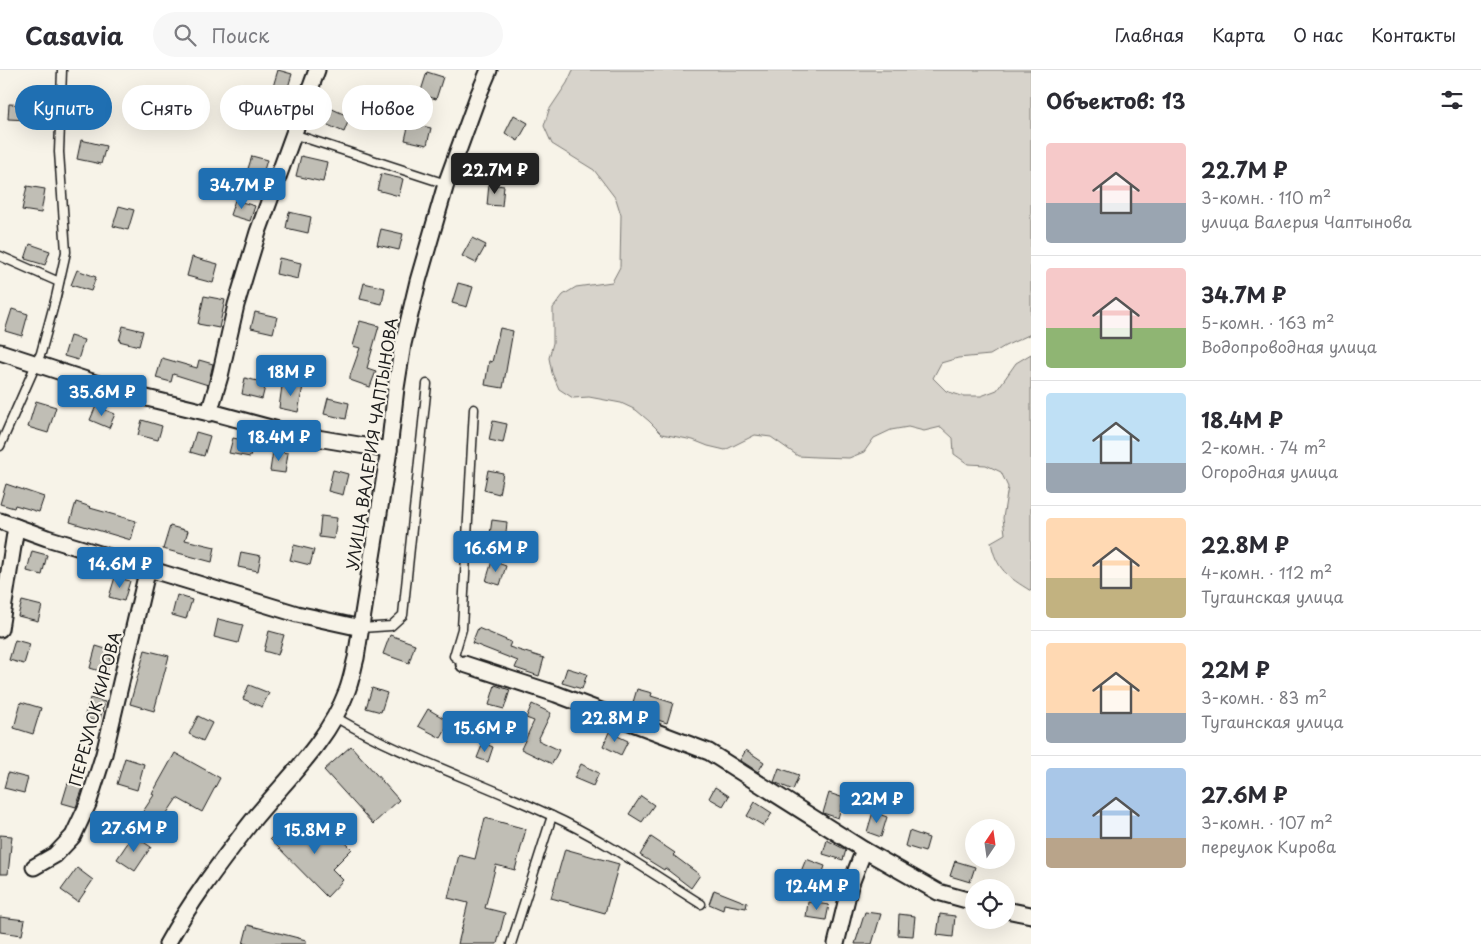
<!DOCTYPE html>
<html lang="ru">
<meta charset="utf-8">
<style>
:root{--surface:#fff;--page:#f7f7f7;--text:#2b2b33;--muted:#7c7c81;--line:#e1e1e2;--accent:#1f6fb2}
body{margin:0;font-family:"Playpen Sans",sans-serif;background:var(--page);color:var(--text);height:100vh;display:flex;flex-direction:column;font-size:19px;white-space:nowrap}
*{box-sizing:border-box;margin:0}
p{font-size:16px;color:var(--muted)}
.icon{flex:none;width:28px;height:28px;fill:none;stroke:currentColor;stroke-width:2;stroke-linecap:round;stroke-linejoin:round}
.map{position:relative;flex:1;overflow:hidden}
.drawer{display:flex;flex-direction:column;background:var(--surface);width:450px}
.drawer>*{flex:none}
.guide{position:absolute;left:15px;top:15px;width:475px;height:45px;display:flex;gap:10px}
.needle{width:32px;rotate:13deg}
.tools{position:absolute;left:965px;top:749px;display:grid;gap:10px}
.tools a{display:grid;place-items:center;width:50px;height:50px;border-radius:50%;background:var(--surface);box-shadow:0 5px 20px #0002;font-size:25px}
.price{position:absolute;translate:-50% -42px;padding:0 11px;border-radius:5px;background:var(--accent);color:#fff;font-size:16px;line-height:32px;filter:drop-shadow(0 1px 2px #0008)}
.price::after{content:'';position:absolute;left:50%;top:30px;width:15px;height:11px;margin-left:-8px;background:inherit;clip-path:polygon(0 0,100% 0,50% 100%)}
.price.on{background:#222;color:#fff}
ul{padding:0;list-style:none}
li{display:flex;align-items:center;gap:15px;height:125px;padding:0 15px}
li+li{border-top:1px solid var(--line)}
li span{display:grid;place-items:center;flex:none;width:140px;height:100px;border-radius:5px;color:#555}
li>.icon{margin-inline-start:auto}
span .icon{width:60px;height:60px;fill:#fffc;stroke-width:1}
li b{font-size:21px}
h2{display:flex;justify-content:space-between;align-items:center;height:60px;padding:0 15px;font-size:21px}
.tag{padding:0 18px;border-radius:22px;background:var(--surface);box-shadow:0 5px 20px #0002;font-size:18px;line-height:45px}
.tag.on{background:var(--accent);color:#fff}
header{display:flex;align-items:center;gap:30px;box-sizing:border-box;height:70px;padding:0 25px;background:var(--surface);border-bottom:1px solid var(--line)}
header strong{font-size:24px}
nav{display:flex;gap:28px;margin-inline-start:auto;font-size:18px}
.search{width:350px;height:45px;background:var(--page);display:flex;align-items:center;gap:12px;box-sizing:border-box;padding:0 18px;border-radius:28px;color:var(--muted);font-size:19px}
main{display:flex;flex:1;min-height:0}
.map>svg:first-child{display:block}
</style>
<header>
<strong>Casavia</strong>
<div class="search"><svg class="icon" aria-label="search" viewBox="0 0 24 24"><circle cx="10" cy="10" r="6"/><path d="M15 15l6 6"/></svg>Поиск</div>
<nav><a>Главная</a><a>Карта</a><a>О нас</a><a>Контакты</a></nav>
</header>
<main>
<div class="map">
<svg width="1031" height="874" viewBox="0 0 1031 874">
<rect width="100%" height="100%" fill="#f7f3e8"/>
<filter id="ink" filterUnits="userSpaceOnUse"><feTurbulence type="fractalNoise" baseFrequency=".02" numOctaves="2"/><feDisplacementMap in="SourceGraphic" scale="10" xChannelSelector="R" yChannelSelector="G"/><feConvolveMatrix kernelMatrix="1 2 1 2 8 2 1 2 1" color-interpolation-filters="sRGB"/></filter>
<g filter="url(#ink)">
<path fill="#d7d3cb" stroke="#7a7874" d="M573,0H1031V264L1005,276L990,285L958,288L941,293L933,308L946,321L962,326H981L997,320L1016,293L1031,284V521C1008,507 996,499 991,472L1005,464L1003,448L1008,417L1001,402L986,395L968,394L954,384L953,368L941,357L924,361L908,357L891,360L874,368L864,382L849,388L816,387L798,386L771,367L755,365L725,380L708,376L693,370L662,364L649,351L636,340L621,333L589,327L573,328L559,319L552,303L549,288L553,273V238L563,225L576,217L612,212L620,197L621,145L616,129L594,100L552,74L544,56L549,40L567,13Z"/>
<g fill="#c0beb5" stroke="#1c1c1c">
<polygon points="278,0 292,4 286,24 272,20"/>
<polygon points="427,2 443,7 436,29 420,24"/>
<polygon points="9,34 29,35 28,50 8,49"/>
<polygon points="330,38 350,47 344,62 323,53"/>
<polygon points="514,45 528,53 518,71 505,63"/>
<polygon points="409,53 431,58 427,75 405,70"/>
<polygon points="81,70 106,76 101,94 77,89"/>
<polygon points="252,86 267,90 261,110 246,105"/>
<polygon points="301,86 327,92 323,112 296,106"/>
<polygon points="381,104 403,109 399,126 377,120"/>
<polygon points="489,114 504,116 502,136 487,135"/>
<polygon points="27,116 45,119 41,143 22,140"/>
<polygon points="235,130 255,136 250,151 230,145"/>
<polygon points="119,136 134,140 128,160 113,156"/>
<polygon points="289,142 311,147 308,163 286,158"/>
<polygon points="381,159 403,164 399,180 377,175"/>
<polygon points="472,168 486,175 476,193 462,186"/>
<polygon points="30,174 50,181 45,195 25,189"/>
<polygon points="192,187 218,194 213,213 187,206"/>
<polygon points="279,188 301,193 298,209 276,204"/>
<polygon points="77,200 96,207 91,221 71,215"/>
<polygon points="364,213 385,218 382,234 360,229"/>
<polygon points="458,213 473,217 467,237 452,233"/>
<polygon points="204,226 225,230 219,258 198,254"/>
<polygon points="12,239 28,244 22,266 5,261"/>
<polygon points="255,242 277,247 273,263 251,258"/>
<polygon points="360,251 379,256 367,298 376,301 370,317 350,310 350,306 360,278 353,276"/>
<polygon points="123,256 143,261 139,276 119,271"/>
<polygon points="500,258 513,261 503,318 485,315 489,291 492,292"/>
<polygon points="70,266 84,270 78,290 64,286"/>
<polygon points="162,288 197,298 199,290 213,294 208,315 173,304 171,312 156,308"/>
<polygon points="245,308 266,313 262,329 242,324"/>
<polygon points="284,312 303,316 298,342 279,338 282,316 283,316"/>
<polygon points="328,328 349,333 346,349 324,344"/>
<polygon points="36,331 56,337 48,363 28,357"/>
<polygon points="96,336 115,344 109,358 90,350"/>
<polygon points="142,350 162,356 158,370 138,365"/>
<polygon points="493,351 507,354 503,373 489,370"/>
<polygon points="196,362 210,366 204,386 190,382"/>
<polygon points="233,368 253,372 250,387 229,383"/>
<polygon points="273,381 288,383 285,403 270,401"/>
<polygon points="333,400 348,404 343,425 328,421"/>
<polygon points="488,400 503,403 499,424 484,420"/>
<polygon points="6,414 44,427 39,442 15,435 14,438 0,434"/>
<polygon points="76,432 91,437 90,438 136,451 131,470 70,452"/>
<polygon points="321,446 337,448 334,469 319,467"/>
<polygon points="492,450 507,452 505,473 489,471"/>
<polygon points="170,456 188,461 185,470 215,477 212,492 163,479"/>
<polygon points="294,475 314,480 310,495 290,490"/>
<polygon points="32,481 47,485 42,505 27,501"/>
<polygon points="241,482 261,486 258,501 238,497"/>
<polygon points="492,491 506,496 500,515 486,511"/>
<polygon points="115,507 130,511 124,531 109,527"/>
<polygon points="177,525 192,530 186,549 172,545"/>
<polygon points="22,531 42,536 38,551 18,546"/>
<polygon points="218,549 243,555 238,573 214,567"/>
<polygon points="478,558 511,572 509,577 544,588 539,606 515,598 518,591 472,573"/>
<polygon points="269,561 284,565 278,585 264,581"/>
<polygon points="390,565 415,574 409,593 383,584"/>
<polygon points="15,570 30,574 24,594 9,590"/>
<polygon points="96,576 112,581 106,603 90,598"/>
<polygon points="145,580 169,586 154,641 130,634"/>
<polygon points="567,598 587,604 582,619 562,613"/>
<polygon points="249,615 269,623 262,637 243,629"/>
<polygon points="495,615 510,620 504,639 489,635"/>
<polygon points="372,618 387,623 381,642 366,638"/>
<polygon points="637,619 652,623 651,626 673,633 667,653 652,648 652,645 631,639"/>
<polygon points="90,628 105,632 99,652 84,648"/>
<polygon points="21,632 41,638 33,664 14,658"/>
<polygon points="532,634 551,643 538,670 559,680 552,694 521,679 534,651 526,648"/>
<polygon points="428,639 450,652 441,668 418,656"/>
<polygon points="198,646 212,653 203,671 189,664"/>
<polygon points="609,662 628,671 621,685 603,676"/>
<polygon points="483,673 493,677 488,692 477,688"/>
<polygon points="351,676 399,730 373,754 324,700"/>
<polygon points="746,680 764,692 758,702 740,690"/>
<polygon points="175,683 220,708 202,742 177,728 159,755 142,743 154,725 152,724"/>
<polygon points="125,688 144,694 137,720 117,714"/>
<polygon points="581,694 599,703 593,716 574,708"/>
<polygon points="779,698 799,705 793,720 774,712"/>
<polygon points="8,703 28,708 24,723 4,718"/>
<polygon points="68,713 83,718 76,737 62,733"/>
<polygon points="715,717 729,726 723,736 709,728"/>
<polygon points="829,723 844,728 838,748 823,743"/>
<polygon points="641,726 654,735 642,752 629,744"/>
<polygon points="755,732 772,743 764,756 747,746"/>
<polygon points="873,742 887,747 881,767 867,762"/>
<polygon points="485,748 526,759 515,800 496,795 485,838 505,843 497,874 458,874 468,833 448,828 459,785 475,789"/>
<polygon points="325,753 352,779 332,799 343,810 327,827 270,769 286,754 305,773"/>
<polygon points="909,761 929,768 925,782 905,776"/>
<polygon points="0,765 12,766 8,804 0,804"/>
<polygon points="133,765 151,777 135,801 117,789"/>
<polygon points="651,767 675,783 673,785 700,805 691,818 665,798 664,800 640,785"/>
<polygon points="827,770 846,780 843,790 823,784"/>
<polygon points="565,779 619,794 605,843 551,828"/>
<polygon points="806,789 825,796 820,811 800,804"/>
<polygon points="955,791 975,797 970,812 950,806"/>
<polygon points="77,798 93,810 78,832 61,820"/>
<polygon points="714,820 747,833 746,838 724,834 723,840 709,834"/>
<polygon points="808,832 829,835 826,850 806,847"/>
<polygon points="865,842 881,844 872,874 855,874"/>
<polygon points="899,844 915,846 913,866 898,865"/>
<polygon points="940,844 955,846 953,867 937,865"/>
<polygon points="0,847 25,850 22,865 0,862"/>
<polygon points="248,855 306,870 306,874 243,874"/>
</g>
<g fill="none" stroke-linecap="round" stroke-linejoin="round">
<defs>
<g id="service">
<polyline points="293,64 446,114"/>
<polyline points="0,186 59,212"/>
<polyline points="0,376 41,283 56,227 66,182 59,82 62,0"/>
<polyline points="361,558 391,556 403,545 427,314"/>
<polyline points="464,594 454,586 462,559 474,339"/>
<path d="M335,647C403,687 478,711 550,745C603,769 651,803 701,834"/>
<polyline points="511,874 552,746"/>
</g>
<g id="minor">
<polyline points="0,282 126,323 209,343 211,342 293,364 389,380"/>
<polyline points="209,343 220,306 236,235 258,162 317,0"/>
<polyline points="0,451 47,468 297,544 361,558"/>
<polyline points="0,559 16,457"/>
<polyline points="464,594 556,624 709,682 864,780 938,822 974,832"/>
<polyline points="34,797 55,785 73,766 88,734 104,684 148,498"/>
<polyline points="1006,840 1031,845"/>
<path d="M167,874C190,832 220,793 249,755C283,712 327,674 347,621C351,611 353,599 356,588L389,380L396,318L403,274L418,211L446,114L478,26L489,0"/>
<polyline points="836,874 850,816 864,780"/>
</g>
</defs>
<use href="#service" stroke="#1c1c1c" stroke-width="11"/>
<use href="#minor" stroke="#1c1c1c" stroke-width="19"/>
<use href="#service" stroke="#f7f3e8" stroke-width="8"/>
<use href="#minor" stroke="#f7f3e8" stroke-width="15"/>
</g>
</g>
<g text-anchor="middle" stroke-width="4.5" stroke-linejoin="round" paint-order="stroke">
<g font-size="16" fill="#1c1c1c" stroke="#f7f3e8">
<text transform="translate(372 374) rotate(-81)" y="6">УЛИЦА ВАЛЕРИЯ ЧАПТЫНОВА</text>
<text transform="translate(95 639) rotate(-75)" y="6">ПЕРЕУЛОК КИРОВА</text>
</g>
</g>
</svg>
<div class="tools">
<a><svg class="needle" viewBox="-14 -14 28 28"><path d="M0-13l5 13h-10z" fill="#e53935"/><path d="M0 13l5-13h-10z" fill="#7c7c81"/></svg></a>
<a><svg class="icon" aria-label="locate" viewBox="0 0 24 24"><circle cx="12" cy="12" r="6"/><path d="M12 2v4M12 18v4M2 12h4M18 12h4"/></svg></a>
</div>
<b class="price on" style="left:495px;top:125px">22.7M ₽</b>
<b class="price" style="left:242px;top:140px">34.7M ₽</b>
<b class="price" style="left:291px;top:327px">18M ₽</b>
<b class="price" style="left:102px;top:347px">35.6M ₽</b>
<b class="price" style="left:279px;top:392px">18.4M ₽</b>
<b class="price" style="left:496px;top:503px">16.6M ₽</b>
<b class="price" style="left:120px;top:519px">14.6M ₽</b>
<b class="price" style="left:615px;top:673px">22.8M ₽</b>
<b class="price" style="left:485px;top:683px">15.6M ₽</b>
<b class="price" style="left:877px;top:754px">22M ₽</b>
<b class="price" style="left:134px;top:783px">27.6M ₽</b>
<b class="price" style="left:315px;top:785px">15.8M ₽</b>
<b class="price" style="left:817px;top:841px">12.4M ₽</b>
<div class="guide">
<a class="tag on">Купить</a>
<a class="tag">Снять</a>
<a class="tag">Фильтры</a>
<a class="tag">Новое</a>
</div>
</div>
<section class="drawer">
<h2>Объектов: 13<svg class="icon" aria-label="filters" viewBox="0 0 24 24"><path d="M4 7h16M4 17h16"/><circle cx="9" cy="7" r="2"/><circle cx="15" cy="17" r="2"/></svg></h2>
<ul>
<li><span style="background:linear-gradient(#f6c9c9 60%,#9aa5b1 0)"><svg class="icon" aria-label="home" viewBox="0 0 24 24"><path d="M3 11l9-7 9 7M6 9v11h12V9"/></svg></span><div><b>22.7M ₽</b><p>3-комн. · 110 m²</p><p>улица Валерия Чаптынова</p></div></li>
<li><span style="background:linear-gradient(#f6c9c9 60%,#8fb573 0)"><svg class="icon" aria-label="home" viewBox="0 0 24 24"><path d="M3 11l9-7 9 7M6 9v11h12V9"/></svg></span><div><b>34.7M ₽</b><p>5-комн. · 163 m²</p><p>Водопроводная улица</p></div></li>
<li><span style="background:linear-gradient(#bfe0f5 70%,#9aa5b1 0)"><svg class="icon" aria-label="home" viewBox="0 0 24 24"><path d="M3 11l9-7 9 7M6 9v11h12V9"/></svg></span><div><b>18.4M ₽</b><p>2-комн. · 74 m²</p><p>Огородная улица</p></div></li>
<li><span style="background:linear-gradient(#ffd9b3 60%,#c2b280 0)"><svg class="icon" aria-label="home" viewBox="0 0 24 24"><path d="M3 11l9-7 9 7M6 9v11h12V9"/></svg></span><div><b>22.8M ₽</b><p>4-комн. · 112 m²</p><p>Тугаинская улица</p></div></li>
<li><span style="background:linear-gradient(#ffd9b3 70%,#9aa5b1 0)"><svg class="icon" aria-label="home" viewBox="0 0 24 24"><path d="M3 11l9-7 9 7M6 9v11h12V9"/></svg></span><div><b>22M ₽</b><p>3-комн. · 83 m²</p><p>Тугаинская улица</p></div></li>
<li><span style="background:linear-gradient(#a9c7e8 70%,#b9a48a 0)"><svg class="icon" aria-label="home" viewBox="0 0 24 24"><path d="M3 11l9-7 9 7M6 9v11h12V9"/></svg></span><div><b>27.6M ₽</b><p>3-комн. · 107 m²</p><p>переулок Кирова</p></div></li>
</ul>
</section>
</main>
